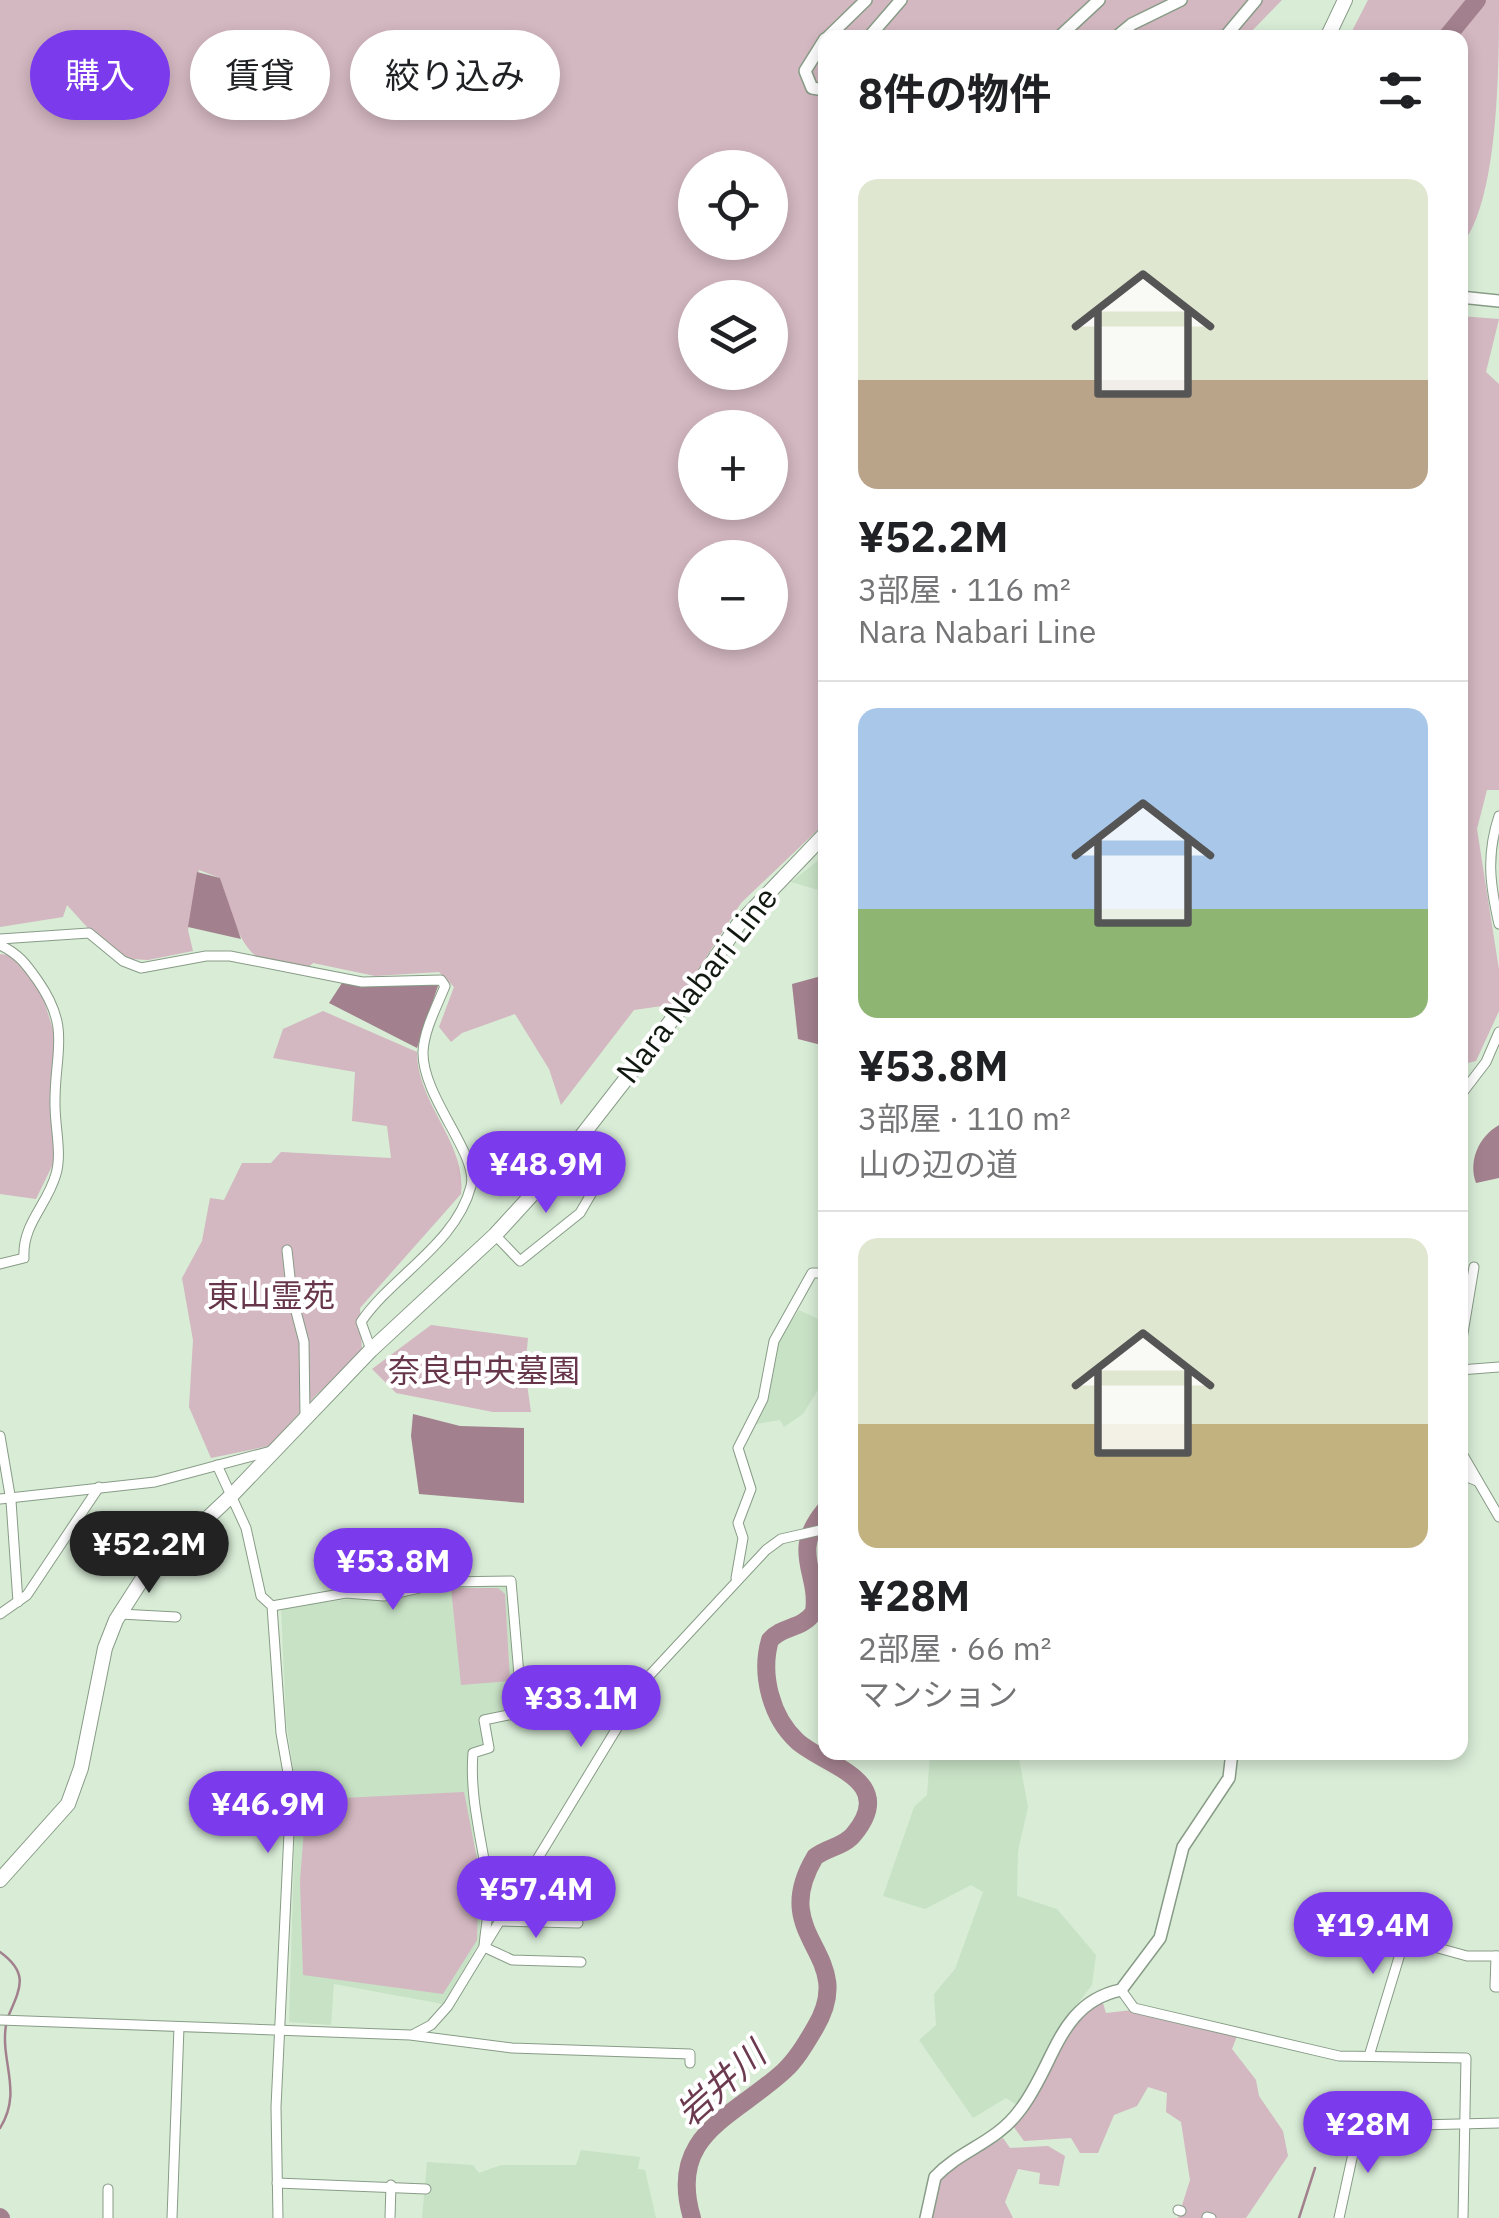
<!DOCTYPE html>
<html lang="ja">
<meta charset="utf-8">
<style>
:root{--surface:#fff;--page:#f6f6f6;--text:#202124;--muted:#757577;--line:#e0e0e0;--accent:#7c3aed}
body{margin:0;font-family:"IBM Plex Sans","Noto Sans JP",sans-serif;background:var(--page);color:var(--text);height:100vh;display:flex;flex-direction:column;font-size:38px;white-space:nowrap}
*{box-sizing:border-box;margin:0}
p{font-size:32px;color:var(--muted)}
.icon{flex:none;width:55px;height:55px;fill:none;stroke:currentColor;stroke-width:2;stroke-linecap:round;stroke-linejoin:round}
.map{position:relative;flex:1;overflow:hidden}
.sheet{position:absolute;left:818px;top:30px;width:650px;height:1730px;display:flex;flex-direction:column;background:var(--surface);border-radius:20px;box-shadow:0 5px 15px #0003}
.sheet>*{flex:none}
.hud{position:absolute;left:30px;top:30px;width:638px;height:90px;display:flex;gap:20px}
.tools{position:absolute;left:678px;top:150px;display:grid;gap:20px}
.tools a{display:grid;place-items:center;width:110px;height:110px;border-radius:50%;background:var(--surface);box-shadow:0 5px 15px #0003;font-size:50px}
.price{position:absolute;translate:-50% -85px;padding:0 22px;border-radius:35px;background:var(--accent);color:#fff;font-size:32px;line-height:65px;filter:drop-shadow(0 2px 5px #0008)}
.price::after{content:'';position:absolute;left:50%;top:60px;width:30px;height:22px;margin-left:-15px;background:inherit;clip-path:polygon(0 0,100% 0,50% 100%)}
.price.active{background:#222;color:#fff}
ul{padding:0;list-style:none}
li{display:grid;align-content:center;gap:20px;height:530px;padding:0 40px}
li+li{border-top:2px solid var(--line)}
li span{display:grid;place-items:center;height:310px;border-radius:20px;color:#555}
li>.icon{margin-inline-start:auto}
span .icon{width:180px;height:180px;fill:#fffc;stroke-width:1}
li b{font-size:42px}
h2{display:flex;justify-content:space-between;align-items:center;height:120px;padding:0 40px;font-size:42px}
.tag{padding:0 35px;border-radius:45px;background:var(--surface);box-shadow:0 5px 15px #0003;font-size:35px;line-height:90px}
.tag.active{background:var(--accent);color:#fff}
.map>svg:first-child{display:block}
</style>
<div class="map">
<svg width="1499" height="2218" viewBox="0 0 1499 2218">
<rect width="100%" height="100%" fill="#d8ecd6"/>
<g fill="#c8e2c6">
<polygon points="825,855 825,892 791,882"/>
<polygon points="799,1310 825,1322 825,1393 818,1390 803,1414 784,1427 780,1420 756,1424 776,1344"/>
<polygon points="503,1582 508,1586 514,1679 522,1703 517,1710 480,1719 484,1746 470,1752 475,1847 487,1894 480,1909 480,1941 443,2004 334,1984 331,2025 289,2022 296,1789 286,1720 281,1607"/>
<polygon points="930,1753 1018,1753 1028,1807 1018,1851 1017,1896 1057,1909 1096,1955 1092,1985 1059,2028 1017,2105 1006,2098 973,2118 919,2040 936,2025 934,1994 955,1969 983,1892 971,1885 925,1909 883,1896 914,1807 927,1795"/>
<polygon points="581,2150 640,2157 638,2169 645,2170 656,2218 422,2218 427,2162 473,2165 479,2173 501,2165 576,2165"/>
</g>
<g fill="#d3b7c1" fill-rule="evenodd">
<path d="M0,0H1282L1246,37L825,38V823L741,903L676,1004L634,1010L561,1105L549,1069L515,1014L462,1033L451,1042L439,1027L454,987L439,972L375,976L313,963L300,975C239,963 238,931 220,878L199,870L188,930L193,951L148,960L115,958L67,905L63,917L0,927ZM695,168H770V242H695ZM695,298H770V372H695ZM695,428H770V502H695ZM695,558H770V632H695Z"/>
<path d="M1368,0H1499C1499,65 1499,204 1460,247V38L1349,37Z"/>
<polygon points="1460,316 1499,319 1486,372 1499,384 1499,790 1487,790 1477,829 1499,970 1499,1011 1476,1061 1460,1065"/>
<polygon points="0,954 15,956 42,994 55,1036 53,1164 36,1199 0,1194"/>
<path d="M323,1011L417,1052C417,1104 467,1143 461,1194L360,1308L362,1353L316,1395L269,1446L211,1458L189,1407L193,1340L182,1278L202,1241L210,1198L224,1200L242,1163H271L281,1152L391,1158L387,1126L352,1121L355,1072L273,1058L283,1029Z"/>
<polygon points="431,1325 528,1338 525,1370 531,1412 493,1412 396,1393 372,1369"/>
<polygon points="451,1588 498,1588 505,1594 510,1681 461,1685"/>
<polygon points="341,1789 343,1798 464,1792 484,1895 478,1908 477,1940 443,1994 303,1975 300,1881 307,1791"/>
<polygon points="1101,1997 1106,2013 1132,2010 1237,2036 1232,2049 1256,2080 1259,2096 1283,2131 1288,2156 1246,2218 1178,2218 1190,2180 1181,2122 1166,2112 1167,2093 1148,2087 1137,2106 1114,2115 1098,2153 1080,2153 1071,2138 1024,2141 1013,2126 1031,2104 1086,2005"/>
<polygon points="1003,2138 1010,2148 1048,2146 1065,2156 1059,2186 1039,2184 1040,2173 1018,2169 1005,2202 1013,2218 931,2218 939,2176"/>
</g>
<g fill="#a2808d">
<polygon points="197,872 220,878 241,939 188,927"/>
<polygon points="825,975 825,1046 798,1039 792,984"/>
<polygon points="342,983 367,987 436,983 438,986 417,1048 329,1003"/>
<path d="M1499,1125V1178L1476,1183C1468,1162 1478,1137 1499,1125Z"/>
<polygon points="413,1414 460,1426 524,1428 524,1503 419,1494 411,1436"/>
</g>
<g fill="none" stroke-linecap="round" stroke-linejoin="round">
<g stroke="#a2808d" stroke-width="2.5">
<path d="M0,1952C29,1973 21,1987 8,2017"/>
<path d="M0,2128C23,2092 0,2062 6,2025"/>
<polyline points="1299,2218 1315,2168"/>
</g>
<g stroke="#a2808d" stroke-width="18">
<polyline points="1446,38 1477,0"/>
<polyline points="0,2217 1,2218"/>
<path d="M692,2218C667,2134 733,2118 784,2071C797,2059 806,2043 815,2028C860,1953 766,1939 815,1857C827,1847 844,1847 854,1834C899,1779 824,1766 797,1741C771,1717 760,1674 770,1640C783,1625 802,1630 814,1612C820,1572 789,1553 825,1510"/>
</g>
<defs>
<g id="minor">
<path d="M1499,816C1486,855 1490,885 1499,924"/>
<path d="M0,939L89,933L123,961L141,968L206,956H230L362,982L441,980L445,986C437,1006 424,1030 423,1052C422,1097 479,1155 471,1186C456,1244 392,1276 361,1322L371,1350"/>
<path d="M0,945C19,954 26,964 38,981C72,1030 54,1052 55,1105C55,1127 62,1154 56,1174C47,1206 22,1224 24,1258L0,1264"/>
<polyline points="1460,1096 1486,1062 1499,1032"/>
<polyline points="495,1235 520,1261 580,1213 594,1189"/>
<polyline points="287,1250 292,1296 304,1342 305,1416"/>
<polyline points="1460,1351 1474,1267"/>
<polyline points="1460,1370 1499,1367"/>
<polyline points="0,1436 11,1501 18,1602"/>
<polyline points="1460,1450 1499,1517"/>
<polyline points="217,1465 246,1528 261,1596 272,1606 281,1733 291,1790 276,2107 278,2218"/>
<polyline points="1460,1474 1477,1481"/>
<polyline points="0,1499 155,1482 271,1451"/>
<polyline points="736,1578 743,1538 738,1523 751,1489 738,1448 763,1399 774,1341 812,1273 825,1273"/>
<path d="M272,1606L346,1593L384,1596L446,1582L511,1581L519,1675L528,1692L529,1704L523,1712L484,1720L489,1748L473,1753C469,1800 484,1847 489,1893C490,1909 485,1930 484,1947L512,1960L581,1962"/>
<polyline points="0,1614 27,1595 99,1487"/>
<polyline points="120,1614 176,1617"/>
<polyline points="500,1921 578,1923"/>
<polyline points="1438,1948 1467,1956 1499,1956"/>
<polyline points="1496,1956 1495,1987 1499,1987"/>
<polyline points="1121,1990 1134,2008 1339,2056 1466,2058 1463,2218"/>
<polyline points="0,2020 410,2035 512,2048 690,2054 690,2063"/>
<polyline points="414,2034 431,2025 448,2006 648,1677 766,1550 781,1539 825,1529"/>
<polyline points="1369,2056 1414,1908"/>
<polyline points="1338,2127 1499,2123"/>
<polyline points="277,2183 426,2189"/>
<polyline points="1178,2210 1181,2211"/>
<polyline points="1207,2217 1211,2218"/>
<polyline points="108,2218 108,2189"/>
<polyline points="172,2218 179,2027"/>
<polyline points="390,2218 391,2185"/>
<polyline points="1339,2218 1359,2126"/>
</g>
<g id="tertiary">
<polyline points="827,38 866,0"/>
<polyline points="868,38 901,0"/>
<polyline points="1058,38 1099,0"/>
<polyline points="1115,38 1132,24 1181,0"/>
<polyline points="1224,38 1256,0"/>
<polyline points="825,39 805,71 812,88 825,90"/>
<polyline points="1460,297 1499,301"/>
<path d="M926,2218L935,2177C960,2150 996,2143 1020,2110C1055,2065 1058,2003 1121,1990L1160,1938L1183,1847L1229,1778L1232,1752"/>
</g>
<g id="primary">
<polyline points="1327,38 1345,0"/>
<polyline points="0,1880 68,1804 81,1768 105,1648 116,1620 141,1581 232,1495 371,1350 495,1235 559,1165 685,1003 738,925 825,834"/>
</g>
</defs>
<use href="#minor" stroke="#889c87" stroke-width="11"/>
<use href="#tertiary" stroke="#889c87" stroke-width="14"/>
<use href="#primary" stroke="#889c87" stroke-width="16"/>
<use href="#minor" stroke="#fff" stroke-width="9"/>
<use href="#tertiary" stroke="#fff" stroke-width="11"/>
<use href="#primary" stroke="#fff" stroke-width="14"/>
</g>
<g text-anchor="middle" stroke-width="8" stroke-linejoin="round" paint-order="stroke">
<g font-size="32" fill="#101810" stroke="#fff">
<text transform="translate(697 985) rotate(-52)" y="11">Nara Nabari Line</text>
</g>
<g font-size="32" fill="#67364a" stroke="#fff">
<text x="271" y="1307">東山霊苑</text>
<text x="484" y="1382">奈良中央墓園</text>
</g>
<g font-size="35" font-style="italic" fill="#6c3a4f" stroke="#fff">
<text transform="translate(721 2084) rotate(-42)" y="12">岩井川</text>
</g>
</g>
</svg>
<div class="tools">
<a><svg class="icon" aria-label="locate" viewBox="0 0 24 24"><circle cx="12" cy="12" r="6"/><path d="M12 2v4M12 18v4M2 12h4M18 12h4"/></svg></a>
<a><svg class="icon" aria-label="layers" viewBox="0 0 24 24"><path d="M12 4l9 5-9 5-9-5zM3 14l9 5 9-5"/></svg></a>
<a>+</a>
<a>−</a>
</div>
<b class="price" style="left:546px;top:1216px">¥48.9M</b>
<b class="price active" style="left:149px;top:1596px">¥52.2M</b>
<b class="price" style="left:393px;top:1613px">¥53.8M</b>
<b class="price" style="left:581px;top:1750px">¥33.1M</b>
<b class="price" style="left:268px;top:1856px">¥46.9M</b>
<b class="price" style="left:536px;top:1941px">¥57.4M</b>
<b class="price" style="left:1373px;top:1977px">¥19.4M</b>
<b class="price" style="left:1368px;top:2176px">¥28M</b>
<div class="hud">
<a class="tag active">購入</a>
<a class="tag">賃貸</a>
<a class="tag">絞り込み</a>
</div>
<section class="sheet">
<h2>8件の物件<svg class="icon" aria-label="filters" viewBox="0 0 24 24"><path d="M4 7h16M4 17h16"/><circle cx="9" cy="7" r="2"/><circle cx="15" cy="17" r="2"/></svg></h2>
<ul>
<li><span style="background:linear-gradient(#dfe7d0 65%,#b9a48a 0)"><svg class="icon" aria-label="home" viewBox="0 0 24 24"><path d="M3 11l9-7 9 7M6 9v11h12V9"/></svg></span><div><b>¥52.2M</b><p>3部屋 · 116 m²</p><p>Nara Nabari Line</p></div></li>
<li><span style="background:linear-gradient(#a9c7e8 65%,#8fb573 0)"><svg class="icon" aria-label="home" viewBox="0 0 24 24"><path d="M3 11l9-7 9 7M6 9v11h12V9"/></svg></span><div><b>¥53.8M</b><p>3部屋 · 110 m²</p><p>山の辺の道</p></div></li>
<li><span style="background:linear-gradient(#dfe7d0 60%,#c2b280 0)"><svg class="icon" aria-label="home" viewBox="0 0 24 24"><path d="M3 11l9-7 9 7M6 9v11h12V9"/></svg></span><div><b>¥28M</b><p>2部屋 · 66 m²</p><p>マンション</p></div></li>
</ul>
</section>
</div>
